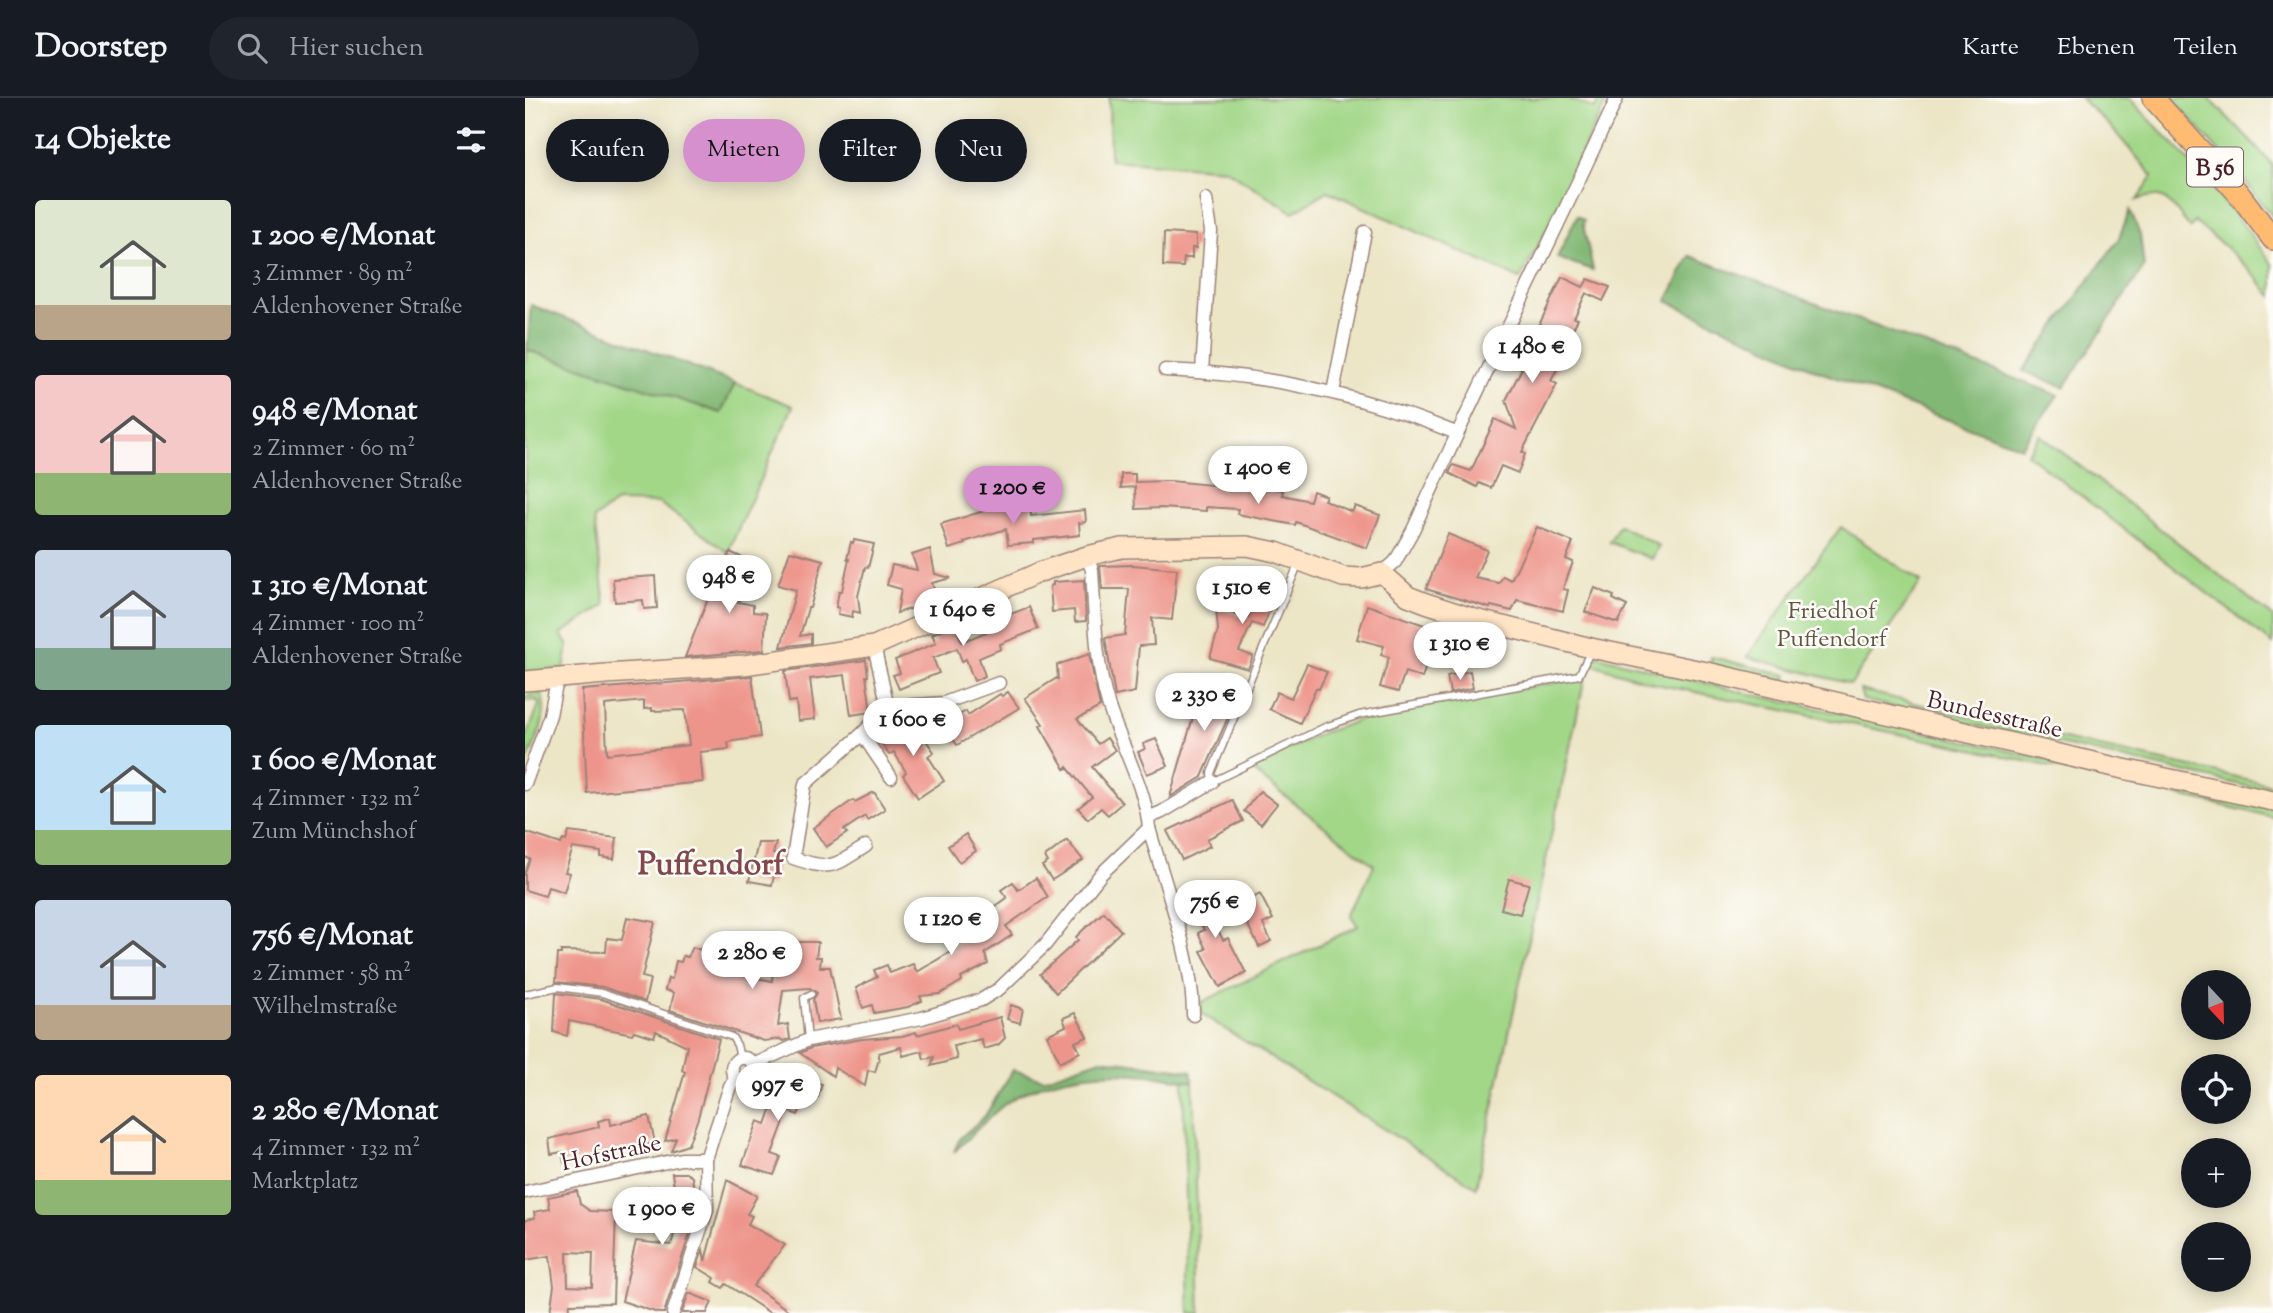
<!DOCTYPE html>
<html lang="de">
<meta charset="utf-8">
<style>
:root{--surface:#171b24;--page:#20242c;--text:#f1f3f6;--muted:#9ea1a6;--line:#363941;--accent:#d690ce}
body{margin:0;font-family:"Sorts Mill Goudy",serif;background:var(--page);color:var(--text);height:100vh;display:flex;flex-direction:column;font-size:26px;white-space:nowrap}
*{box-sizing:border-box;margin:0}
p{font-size:23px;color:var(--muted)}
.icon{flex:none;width:38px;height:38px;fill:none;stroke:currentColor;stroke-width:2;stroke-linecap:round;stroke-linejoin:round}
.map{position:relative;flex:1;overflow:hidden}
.panel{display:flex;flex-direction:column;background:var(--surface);width:525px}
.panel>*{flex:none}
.banner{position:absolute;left:21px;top:21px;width:665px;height:63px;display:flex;gap:14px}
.needle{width:46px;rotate:158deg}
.buttons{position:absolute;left:1656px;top:872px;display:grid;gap:14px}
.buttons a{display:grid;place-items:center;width:70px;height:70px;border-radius:50%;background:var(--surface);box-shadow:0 4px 18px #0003;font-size:35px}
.price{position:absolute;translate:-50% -60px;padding:0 16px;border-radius:24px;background:#fff;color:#222;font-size:23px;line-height:46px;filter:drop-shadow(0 2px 4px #0008)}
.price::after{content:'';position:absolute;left:50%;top:42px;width:21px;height:16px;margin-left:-10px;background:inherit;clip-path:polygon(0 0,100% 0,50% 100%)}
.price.active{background:var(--accent);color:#111}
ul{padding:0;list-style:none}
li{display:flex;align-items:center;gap:21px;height:175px;padding:0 35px}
li span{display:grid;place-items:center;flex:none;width:196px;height:140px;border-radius:7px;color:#555}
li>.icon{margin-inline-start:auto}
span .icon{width:84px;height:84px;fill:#fffc;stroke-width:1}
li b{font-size:30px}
h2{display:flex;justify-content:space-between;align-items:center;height:84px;padding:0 35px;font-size:30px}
.tag{padding:0 24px;border-radius:32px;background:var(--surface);box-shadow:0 4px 18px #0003;font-size:24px;line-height:63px}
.tag.active{background:var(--accent);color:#111}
header{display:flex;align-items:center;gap:42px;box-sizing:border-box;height:98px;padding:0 35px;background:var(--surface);border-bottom:2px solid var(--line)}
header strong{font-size:33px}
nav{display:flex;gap:38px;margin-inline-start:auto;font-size:24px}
.search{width:490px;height:63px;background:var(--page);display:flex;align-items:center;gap:18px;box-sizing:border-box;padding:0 24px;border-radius:38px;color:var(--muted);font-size:26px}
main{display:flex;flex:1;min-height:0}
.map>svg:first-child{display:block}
</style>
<header>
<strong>Doorstep</strong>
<div class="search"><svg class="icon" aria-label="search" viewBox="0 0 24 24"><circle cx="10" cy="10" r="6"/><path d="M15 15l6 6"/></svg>Hier suchen</div>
<nav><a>Karte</a><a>Ebenen</a><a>Teilen</a></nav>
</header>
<main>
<section class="panel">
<h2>14 Objekte<svg class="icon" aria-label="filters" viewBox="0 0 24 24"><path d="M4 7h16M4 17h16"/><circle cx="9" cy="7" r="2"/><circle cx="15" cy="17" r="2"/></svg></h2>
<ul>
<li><span style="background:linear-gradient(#dfe7d0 75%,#b9a48a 0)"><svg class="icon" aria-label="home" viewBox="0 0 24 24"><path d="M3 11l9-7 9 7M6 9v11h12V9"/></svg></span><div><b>1 200 €/Monat</b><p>3 Zimmer · 89 m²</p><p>Aldenhovener Straße</p></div></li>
<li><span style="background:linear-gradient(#f6c9c9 70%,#8fb573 0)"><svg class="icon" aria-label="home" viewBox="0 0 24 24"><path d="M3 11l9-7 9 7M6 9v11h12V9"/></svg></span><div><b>948 €/Monat</b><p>2 Zimmer · 60 m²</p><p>Aldenhovener Straße</p></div></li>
<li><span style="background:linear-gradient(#c9d6e8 70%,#7fa58c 0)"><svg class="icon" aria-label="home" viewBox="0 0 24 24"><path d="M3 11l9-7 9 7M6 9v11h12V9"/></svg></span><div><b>1 310 €/Monat</b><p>4 Zimmer · 100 m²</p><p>Aldenhovener Straße</p></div></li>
<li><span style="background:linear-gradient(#bfe0f5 75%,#8fb573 0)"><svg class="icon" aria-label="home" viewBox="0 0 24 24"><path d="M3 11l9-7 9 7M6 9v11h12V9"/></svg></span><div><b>1 600 €/Monat</b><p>4 Zimmer · 132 m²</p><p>Zum Münchshof</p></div></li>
<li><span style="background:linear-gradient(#c9d6e8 75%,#b9a48a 0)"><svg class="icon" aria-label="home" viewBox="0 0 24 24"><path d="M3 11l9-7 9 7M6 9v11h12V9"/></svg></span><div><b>756 €/Monat</b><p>2 Zimmer · 58 m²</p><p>Wilhelmstraße</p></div></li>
<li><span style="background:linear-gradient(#ffd9b3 75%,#8fb573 0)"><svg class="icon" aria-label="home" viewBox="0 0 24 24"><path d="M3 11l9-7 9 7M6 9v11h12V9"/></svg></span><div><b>2 280 €/Monat</b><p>4 Zimmer · 132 m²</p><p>Marktplatz</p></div></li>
</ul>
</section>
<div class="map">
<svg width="1748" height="1215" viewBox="0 0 1748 1215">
<rect width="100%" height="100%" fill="#fdfcf7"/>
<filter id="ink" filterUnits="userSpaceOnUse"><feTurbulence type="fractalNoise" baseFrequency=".0143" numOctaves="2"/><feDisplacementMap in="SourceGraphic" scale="14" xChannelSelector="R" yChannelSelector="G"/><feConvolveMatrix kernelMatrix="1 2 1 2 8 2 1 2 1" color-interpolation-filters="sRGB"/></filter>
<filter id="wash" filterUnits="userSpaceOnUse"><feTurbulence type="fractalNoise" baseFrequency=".00686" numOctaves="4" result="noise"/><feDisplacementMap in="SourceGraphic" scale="28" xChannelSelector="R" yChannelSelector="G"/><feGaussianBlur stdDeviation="1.57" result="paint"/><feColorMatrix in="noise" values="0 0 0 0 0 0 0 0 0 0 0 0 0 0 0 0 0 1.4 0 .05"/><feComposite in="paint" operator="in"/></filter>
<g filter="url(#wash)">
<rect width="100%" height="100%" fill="#ece5c6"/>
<g fill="#a2d788" stroke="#767b5a" stroke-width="2">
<polygon points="584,0 1041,0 1070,11 1075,0 1083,0 1019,137 995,181 803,93 768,114 700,71 585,62"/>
<path d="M1555,0H1604L1657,55L1718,127L1748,167V199C1726,171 1698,145 1669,124L1665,130C1648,109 1641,90 1612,102L1628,78L1585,28Z"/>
<polygon points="1647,0 1684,0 1748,67 1748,119 1718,81"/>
<polygon points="2,252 196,315 210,285 268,308 203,454 134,405 91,404 69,421 80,507 36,536 43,548 39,571 0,574 0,264"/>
<polygon points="1515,337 1748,519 1748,546 1502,356"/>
<polygon points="1094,427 1134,448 1127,461 1084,444"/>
<polygon points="1316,429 1396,484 1326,586 1222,559"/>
<polygon points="1073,558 1212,593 1748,711 1748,719 1438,649 1131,586 1064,565"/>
<polygon points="1186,559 1262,577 1261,582 1218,578 1186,568"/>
<polygon points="1060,579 951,1089 678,917 675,905 833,828 826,818 849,767 734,678 727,670 746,659 797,635 850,617"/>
<polygon points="1335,592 1543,642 1748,687 1748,694 1338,602"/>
<path d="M16,595C26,618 9,646 0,668V643L14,607L12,602L0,603V598Z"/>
<polygon points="658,982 668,984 675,1215 664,1215"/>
</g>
<g fill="#81b874" stroke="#666c50" stroke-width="2">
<polygon points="1605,112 1615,137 1619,169 1539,289 1498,273 1593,142"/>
<polygon points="1052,118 1059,122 1058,126 1068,172 1032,160"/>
<polygon points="1165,158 1533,297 1496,349 1293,273 1142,203"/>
<polygon points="6,207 210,285 196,315 2,252"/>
<path d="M576,961L666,973L668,984C606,971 535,968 480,1006C462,1020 446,1038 429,1054L435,1040L460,1018L488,972L518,981Z"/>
</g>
<g id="blocks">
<g fill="#ee958b" fill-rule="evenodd">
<polygon points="639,135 671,137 671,150 667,150 667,160 659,160 658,169 638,168"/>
<polygon points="1037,179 1058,189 1063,181 1085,189 1078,203 1061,195 1049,220 1053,221 1044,239 1047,240 1026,283 1032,286 997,354 1000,356 993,375 976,368 966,390 954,385 952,389 924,375 928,367 946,373 970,321 991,331 981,302 997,270 994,269"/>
<polygon points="596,376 610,376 610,384 645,383 706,389 707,383 758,392 757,397 785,403 788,393 801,398 799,402 827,414 830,408 855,417 842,450 771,424 770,427 712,416 713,411 681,409 681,413 636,410 611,411 610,389 596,390"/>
<polygon points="505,406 506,418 560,412 561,424 554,425 555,437 509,442 509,445 483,447 481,431 439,444 440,446 424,451 416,426 479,407 480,409"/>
<polygon points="1012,429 1048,444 1041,461 1048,464 1038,491 1043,492 1038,513 992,502 987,513 966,508 965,510 901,491 923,436 962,452 950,480 974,485 978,478 986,482"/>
<polygon points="329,442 349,446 343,470 340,469 333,498 335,515 328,513 327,519 313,516 314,510 311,509 314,493 317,493 324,461 322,461 326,444 328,445"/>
<polygon points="405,451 410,476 426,480 407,485 410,494 405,496 407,504 372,515 376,491 362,487 367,467 392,472 387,457"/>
<polygon points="265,453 298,462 285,510 283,510 275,538 286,536 286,545 256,549 271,492 253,487"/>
<polygon points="205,454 231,466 213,504 228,507 228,514 240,515 241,517 239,552 160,559 183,501"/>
<polygon points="608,467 652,471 647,522 627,520 629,547 614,548 610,594 590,598 580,540 600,537 604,491 577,491 575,468"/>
<polygon points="130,478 132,510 119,511 118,502 90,504 88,481"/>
<polygon points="736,479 755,485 738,529 727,525 714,553 728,558 723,571 685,560 693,532 691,510 723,520"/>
<polygon points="559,482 561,523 550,524 549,512 527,514 525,488 528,487 528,484"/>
<polygon points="1070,490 1089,498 1088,501 1102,508 1093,525 1060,514"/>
<polygon points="842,507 951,545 946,563 917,554 912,533 897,580 880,574 873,594 855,589 864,559 856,557 859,548 832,541"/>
<polygon points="504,509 513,531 475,546 476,551 454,560 460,578 449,583 441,561 437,563 432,550 408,560 414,575 374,591 368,577 375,575 370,562 411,545 407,536 429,526 437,544 468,531 465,524"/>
<polygon points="564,556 575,609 552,621 573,646 582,640 590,652 567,669 597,705 583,717 576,710 563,721 553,710 567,699 542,669 540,671 515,628 518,626 500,600 532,580 533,582 532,567"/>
<polygon points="341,562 343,578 341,578 346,614 326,617 320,577 285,581 290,621 273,623 271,603 264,604 260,573"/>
<polygon points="782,566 802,574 794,591 791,590 775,625 744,611 752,594 766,600"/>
<polygon points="945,573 948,590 925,595 922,578"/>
<path d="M227,578L235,639L203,644L204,651L175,654L178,684L62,695L57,592ZM119,603V611L127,610V613L160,612L164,647L82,656L80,607Z"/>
<polygon points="672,584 714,594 677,679 645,699 673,602 668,601"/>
<polygon points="483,594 494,610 432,647 424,635 430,630 425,623 441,613 443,617 475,596 477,598"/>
<polygon points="379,623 390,640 396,635 409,654 403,658 419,683 393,700 378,677 381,674 369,654 364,657 353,640"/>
<polygon points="631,641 643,668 622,676 613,654 620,651 618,646"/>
<polygon points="735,693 752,706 736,726 719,713"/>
<polygon points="349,694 360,711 342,722 340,718 319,732 322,735 301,749 288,730 328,702 330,704"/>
<polygon points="707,702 718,723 682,741 685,748 657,762 642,733"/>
<polygon points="0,734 36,746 38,742 41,743 44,734 92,740 89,761 76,759 76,754 48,750 40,774 45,775 39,794 23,789 20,798 0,792 0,774 5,761 0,759"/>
<polygon points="441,736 451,753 434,764 423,748"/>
<polygon points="542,742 558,762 527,782 517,768 523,764 520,759"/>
<polygon points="233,745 251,745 248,756 253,758 247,787 224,783"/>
<polygon points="511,780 523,799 481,828 487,837 460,855 463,866 436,880 437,883 415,896 395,898 397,903 383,909 349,915 347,907 338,910 331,890 352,879 349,872 362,867 365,875 388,866 392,874 422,856 430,852 428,849 458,832 451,822 482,800 476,792 488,784 493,792"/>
<polygon points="984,781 1004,786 995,816 976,811"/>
<polygon points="681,786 693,817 687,820 698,842 703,840 721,875 695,889 676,853 681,851 673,835 679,832 662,795"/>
<polygon points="735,796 748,821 738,826 746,843 734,849 713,807"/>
<polygon points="579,814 596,833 531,895 515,876 553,842 551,839 559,831"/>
<polygon points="102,819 130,824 117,879 125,881 120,904 78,889 31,884 33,856 36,856 36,853 81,854 82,840 97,842"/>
<polygon points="250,844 293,844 291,859 296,859 295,869 305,869 316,921 292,925 288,902 292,895 285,890 258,892 253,928 263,926 265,941 259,943 255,941 239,943 145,912 149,895 140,892 143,880 147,881 151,863 156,864 158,858 163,859 168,849 205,864 201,874 247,883"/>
<polygon points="31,895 76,901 194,941 173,1020 163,1047 146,1053 151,1040 140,1043 160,974 157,972 162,948 131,933 129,939 109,933 107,936 44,923 42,938 29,934"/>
<polygon points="486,907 498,911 495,925 482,921"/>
<polygon points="550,915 562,939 550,944 555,954 535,964 522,937 541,928 538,920"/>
<polygon points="475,919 480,940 473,947 459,951 456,941 429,948 432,961 406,968 409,959 399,961 397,953 378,958 376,949 354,955 354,961 350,974 343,972 340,988 310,970 308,978 275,955 286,950 337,941 377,938 391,934 392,937 431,926 433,931"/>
<polygon points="266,975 297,986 293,999 282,995 273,1017 263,1013 247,1056 256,1059 249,1077 217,1067 233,1023 241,1026 257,983 262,985"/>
<polygon points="124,1018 130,1045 39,1065 37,1054 26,1056 24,1041 74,1029 73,1023 85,1020 86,1027"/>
<polygon points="147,1075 161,1075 167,1079 172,1114 139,1215 133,1215 97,1203 111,1143 146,1147 153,1123 117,1115 123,1089 150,1096"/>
<polygon points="202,1082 232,1098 222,1116 227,1118 223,1126 260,1147 228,1188 267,1215 245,1215 201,1186 198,1190 188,1184 190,1180 172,1169 178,1152 180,1163"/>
<path d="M52,1093L55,1106L65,1113L91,1114L88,1205L45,1206L44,1215H25L29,1188L25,1158L0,1162V1122L10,1120L9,1114L25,1111L23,1099ZM42,1154L68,1155L67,1189L43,1188Z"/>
<polygon points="164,1195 187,1204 182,1215 157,1215"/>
</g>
</g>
</g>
<g filter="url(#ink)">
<use href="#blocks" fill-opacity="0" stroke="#9b8278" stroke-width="2"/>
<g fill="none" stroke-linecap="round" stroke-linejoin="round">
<defs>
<g id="lane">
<polyline points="773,467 686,675 687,684 800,629 834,617 1054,577 1066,552"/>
<polyline points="0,896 33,889 77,895 207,939 212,947 215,960"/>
<polyline points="283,942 279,900 286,896"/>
</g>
<g id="street">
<path d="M640,272C741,276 838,297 931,335"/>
<polyline points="677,274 686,133 681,101"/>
<polyline points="808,294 840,134"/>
<path d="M857,475L870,464L888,432C953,287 1026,145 1092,0"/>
<polyline points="363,609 419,605 474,585"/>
<polyline points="337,636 366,679"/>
<polyline points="0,686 25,617 32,582"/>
<polyline points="623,720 637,714 687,684"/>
<path d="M624,730C640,788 668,859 668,917"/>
<path d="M341,748C308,769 306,773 268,760L280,686L337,636L363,609L349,548"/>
<circle cx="218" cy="971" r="11"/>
<path d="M228,967L283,942L397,920L456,902L474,891L520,847L576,776L624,730C621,691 595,645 583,606C570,563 570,517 567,472L562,458"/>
<polyline points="0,1094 156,1061 181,1061"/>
<polyline points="148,1215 182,1112 181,1061 205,988 211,981"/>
</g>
<polyline id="secondary" points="0,583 81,576 219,567 349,548 515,474 562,458 597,450 722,448 751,454 818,479 836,480 857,475 883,498 901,505 950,521 1066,550 1182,574 1594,670 1748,703"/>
<polyline id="primary" points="1628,0 1714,96 1748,141"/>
</defs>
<use href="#lane" stroke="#9b8278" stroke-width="9"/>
<use href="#street" stroke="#9b8278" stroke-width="15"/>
<use href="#secondary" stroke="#9b8278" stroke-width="22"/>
<use href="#primary" stroke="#9b8278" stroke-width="24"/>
<use href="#lane" stroke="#fff" stroke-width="6"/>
<use href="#street" stroke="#fff" stroke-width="12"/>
<use href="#secondary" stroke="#ffe4c6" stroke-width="19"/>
<use href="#primary" stroke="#ffbb71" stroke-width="21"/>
</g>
</g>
<g text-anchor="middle" stroke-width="5" stroke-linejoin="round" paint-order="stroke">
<rect fill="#fdfcf7" stroke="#806168" stroke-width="2" x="1662" y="49.5" width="56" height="39" rx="5"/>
<g font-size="23" font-weight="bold" fill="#4a1f2b">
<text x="1690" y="77">B 56</text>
</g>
<g font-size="24" fill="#645647" stroke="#fdfcf7">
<text x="1307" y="520">Friedhof<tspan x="1307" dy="28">Puffendorf</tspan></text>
</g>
<g font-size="24" fill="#4a1f2b" stroke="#fdfcf7">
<text transform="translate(1470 616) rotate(13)" y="8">Bundesstraße</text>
<text transform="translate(86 1054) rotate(-12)" y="8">Hofstraße</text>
</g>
<g font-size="32" font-weight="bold" fill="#83484d" stroke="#fdfcf7">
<text x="186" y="776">Puffendorf</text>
</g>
</g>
</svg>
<div class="buttons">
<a><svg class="needle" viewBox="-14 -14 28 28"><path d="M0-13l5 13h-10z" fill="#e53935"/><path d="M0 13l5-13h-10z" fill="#9ea1a6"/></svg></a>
<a><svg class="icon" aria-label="locate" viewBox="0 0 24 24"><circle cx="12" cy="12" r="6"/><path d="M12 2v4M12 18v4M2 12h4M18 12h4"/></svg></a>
<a>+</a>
<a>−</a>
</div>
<b class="price" style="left:1007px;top:287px">1 480 €</b>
<b class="price" style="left:733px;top:408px">1 400 €</b>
<b class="price active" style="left:488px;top:428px">1 200 €</b>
<b class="price" style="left:204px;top:517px">948 €</b>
<b class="price" style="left:717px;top:528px">1 510 €</b>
<b class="price" style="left:438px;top:550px">1 640 €</b>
<b class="price" style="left:935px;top:584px">1 310 €</b>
<b class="price" style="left:679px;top:635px">2 330 €</b>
<b class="price" style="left:388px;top:660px">1 600 €</b>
<b class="price" style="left:690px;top:842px">756 €</b>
<b class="price" style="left:426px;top:859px">1 120 €</b>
<b class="price" style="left:227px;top:893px">2 280 €</b>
<b class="price" style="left:253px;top:1025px">997 €</b>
<b class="price" style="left:137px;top:1149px">1 900 €</b>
<div class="banner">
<a class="tag">Kaufen</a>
<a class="tag active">Mieten</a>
<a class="tag">Filter</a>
<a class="tag">Neu</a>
</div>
</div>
</main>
